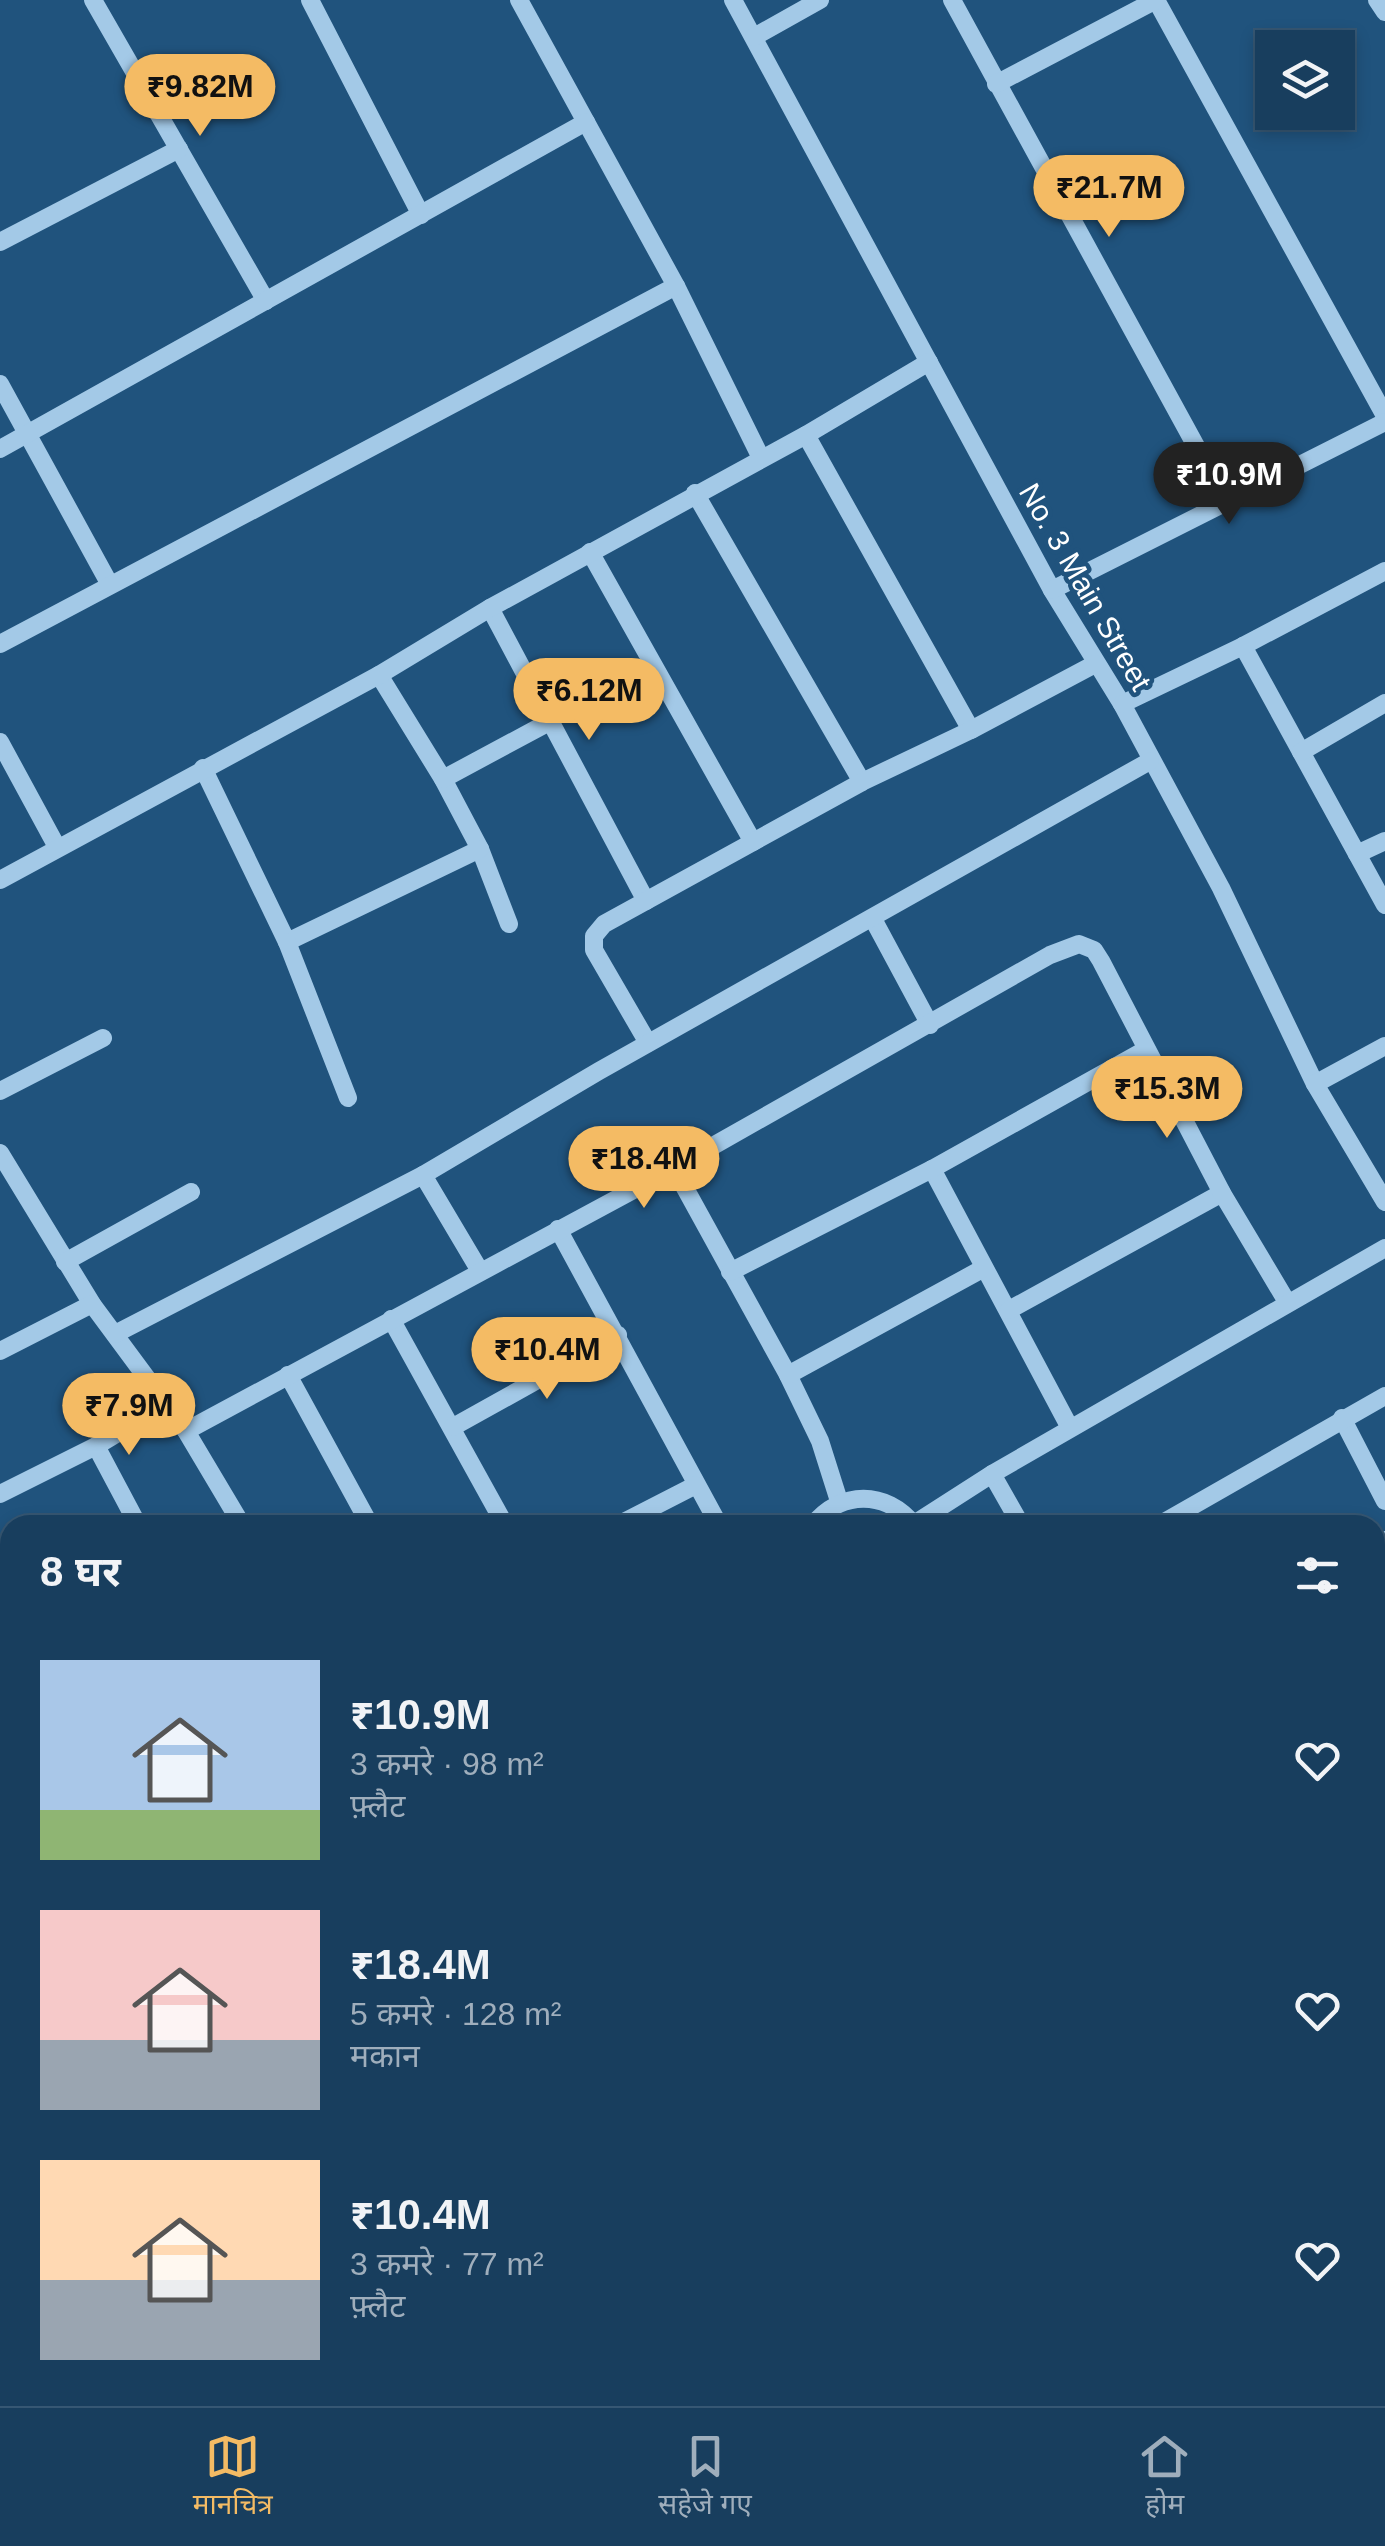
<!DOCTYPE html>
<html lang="hi">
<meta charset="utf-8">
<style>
:root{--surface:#183e5e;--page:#254967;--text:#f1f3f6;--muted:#9faebc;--line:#365773;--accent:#f4bb64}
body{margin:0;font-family:Arial,"Noto Sans Devanagari",sans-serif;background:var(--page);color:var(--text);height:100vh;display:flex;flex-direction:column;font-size:38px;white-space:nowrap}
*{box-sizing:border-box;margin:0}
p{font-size:32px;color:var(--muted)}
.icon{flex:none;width:55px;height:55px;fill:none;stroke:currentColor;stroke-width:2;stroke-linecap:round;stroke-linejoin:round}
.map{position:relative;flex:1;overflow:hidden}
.drawer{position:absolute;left:0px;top:1515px;width:1385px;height:892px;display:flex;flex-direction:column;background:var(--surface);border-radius:30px 30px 0 0;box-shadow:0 5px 15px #0003,0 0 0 2px var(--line)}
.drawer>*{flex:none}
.buttons{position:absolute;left:1255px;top:30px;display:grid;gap:20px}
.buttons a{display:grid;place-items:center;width:100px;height:100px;border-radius:0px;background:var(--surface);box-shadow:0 5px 15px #0003,0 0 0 2px var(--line);font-size:50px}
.price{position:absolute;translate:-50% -85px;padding:0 22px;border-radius:35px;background:var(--accent);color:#111;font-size:32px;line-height:65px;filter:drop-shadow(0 2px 5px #0008)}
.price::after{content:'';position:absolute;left:50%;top:60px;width:30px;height:22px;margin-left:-15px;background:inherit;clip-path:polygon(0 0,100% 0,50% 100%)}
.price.current{background:#222;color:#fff}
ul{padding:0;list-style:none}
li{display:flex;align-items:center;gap:30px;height:250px;padding:0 40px}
li span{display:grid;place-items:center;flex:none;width:280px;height:200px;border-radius:0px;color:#555}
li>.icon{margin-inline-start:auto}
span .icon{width:120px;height:120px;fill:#fffc;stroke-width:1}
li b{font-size:42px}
h2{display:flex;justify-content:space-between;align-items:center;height:120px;padding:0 40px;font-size:42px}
.tabs{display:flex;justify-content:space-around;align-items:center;height:140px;border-top:2px solid var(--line);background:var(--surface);font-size:28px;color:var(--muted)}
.tabs a{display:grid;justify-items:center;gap:5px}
.tabs .current{color:var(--accent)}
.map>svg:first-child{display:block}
</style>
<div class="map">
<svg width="1385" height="2406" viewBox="0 0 1385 2406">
<rect width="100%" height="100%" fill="#20537d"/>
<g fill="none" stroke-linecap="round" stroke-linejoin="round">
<g stroke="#a3c9e7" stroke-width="18">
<polyline points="93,0 266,301"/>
<polyline points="310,0 421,215"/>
<polyline points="519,0 676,286 761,458"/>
<polyline points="733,0 1052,590 1122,704 1221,888 1315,1084 1385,1202"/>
<polyline points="952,0 1226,501"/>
<polyline points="1156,0 1385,416"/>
<polyline points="1377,0 1385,12"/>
<polyline points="754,37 820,0"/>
<polyline points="996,84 1156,0"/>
<polyline points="0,242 179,149"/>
<polyline points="0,384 109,583"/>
<polyline points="806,435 971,730"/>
<polyline points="0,449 586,122"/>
<polyline points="695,493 862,782"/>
<polyline points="590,552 753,842"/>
<polyline points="1052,590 1385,422"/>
<polyline points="490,608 646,901"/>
<polyline points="0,644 676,286"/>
<polyline points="1243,646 1385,905"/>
<polyline points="379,675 443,779 480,849 509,924"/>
<polyline points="1122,704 1243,646 1385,571"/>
<polyline points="0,742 57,847"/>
<polyline points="1301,752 1385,703"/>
<polyline points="203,768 287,942 480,849"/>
<polyline points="443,779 551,721"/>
<polyline points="1357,854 1385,841"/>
<polyline points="0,880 379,675 490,608 806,435 929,362"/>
<polyline points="873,919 930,1025"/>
<polyline points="287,942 348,1098"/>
<polyline points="648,1043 594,950 594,936 604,924 862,782 971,730 1095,664"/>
<polyline points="1315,1084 1385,1046"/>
<polyline points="0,1091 103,1038"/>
<polyline points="0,1153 92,1304 186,1431 242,1525"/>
<polyline points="674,1168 788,1375 820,1441 839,1501"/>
<polyline points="932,1169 1070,1428"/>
<polyline points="423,1175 480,1271"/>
<polyline points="558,1229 719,1525"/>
<polyline points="65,1262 191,1192"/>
<polyline points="730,1272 932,1169 1145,1050"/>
<polyline points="1009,1310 1222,1193"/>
<polyline points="391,1319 505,1525"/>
<polyline points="115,1334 423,1175 599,1071 1150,761"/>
<polyline points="0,1351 92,1304"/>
<polyline points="288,1375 370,1525"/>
<polyline points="788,1375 984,1268"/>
<polyline points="1342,1418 1385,1501"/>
<polyline points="453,1427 618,1335"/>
<polyline points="186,1431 674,1168 1050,955 1079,944 1094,950 1101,961 1222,1193 1287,1302"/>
<polyline points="992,1474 1021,1525"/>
<polyline points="0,1494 96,1446"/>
<polyline points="914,1524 992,1474 1385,1248"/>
<polyline points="138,1525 96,1446 166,1404"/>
<polyline points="618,1525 696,1485"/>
<path d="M813,1525C841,1490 886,1490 914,1525"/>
<polyline points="1159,1525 1385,1396"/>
<polyline points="1375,1546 1385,1540"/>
<polyline points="0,1641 10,1636"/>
<polyline points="0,1785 10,1780"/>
<polyline points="1375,1787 1385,1780"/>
<polyline points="0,1922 10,1915"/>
<polyline points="1375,2003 1385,1994"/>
<polyline points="0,2065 10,2083"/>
<polyline points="166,2398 169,2406"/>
<polyline points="248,2398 248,2406"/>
<polyline points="445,2398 450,2406"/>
<polyline points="678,2398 683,2406"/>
<polyline points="477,2406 493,2398"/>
<polyline points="841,2406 854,2398"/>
</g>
<g stroke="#fff" stroke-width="6" stroke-dasharray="18 8" stroke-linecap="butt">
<polyline points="1375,2137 1385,2128"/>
<polyline points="1375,2177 1385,2168"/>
<polyline points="1059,2406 1071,2398"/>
<polyline points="1106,2406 1117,2398"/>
</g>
</g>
<g text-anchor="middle" stroke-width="9" stroke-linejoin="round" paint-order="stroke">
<g font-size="30" fill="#fff" stroke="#20537d">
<text transform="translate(1085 587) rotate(60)" y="10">No. 3 Main Street</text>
</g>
</g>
</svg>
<div class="buttons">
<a><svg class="icon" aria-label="layers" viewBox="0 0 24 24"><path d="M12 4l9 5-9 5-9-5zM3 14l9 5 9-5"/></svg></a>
</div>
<b class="price" style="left:200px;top:139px">₹9.82M</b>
<b class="price" style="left:1109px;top:240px">₹21.7M</b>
<b class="price current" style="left:1229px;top:527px">₹10.9M</b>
<b class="price" style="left:589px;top:743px">₹6.12M</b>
<b class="price" style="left:1167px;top:1141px">₹15.3M</b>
<b class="price" style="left:644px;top:1211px">₹18.4M</b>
<b class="price" style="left:547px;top:1402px">₹10.4M</b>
<b class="price" style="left:129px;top:1458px">₹7.9M</b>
<section class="drawer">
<h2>8 घर<svg class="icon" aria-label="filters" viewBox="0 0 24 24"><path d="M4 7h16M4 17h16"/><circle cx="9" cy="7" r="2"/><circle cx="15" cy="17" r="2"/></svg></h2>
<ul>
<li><span style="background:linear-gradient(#a9c7e8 75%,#8fb573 0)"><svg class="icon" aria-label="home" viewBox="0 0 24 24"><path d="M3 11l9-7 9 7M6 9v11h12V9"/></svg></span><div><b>₹10.9M</b><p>3 कमरे · 98 m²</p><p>फ़्लैट</p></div><svg class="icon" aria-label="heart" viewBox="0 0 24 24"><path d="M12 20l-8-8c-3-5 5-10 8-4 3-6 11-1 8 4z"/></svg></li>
<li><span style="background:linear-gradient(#f6c9c9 65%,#9aa5b1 0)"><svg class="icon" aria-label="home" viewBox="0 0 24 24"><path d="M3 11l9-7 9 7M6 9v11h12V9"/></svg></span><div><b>₹18.4M</b><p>5 कमरे · 128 m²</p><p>मकान</p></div><svg class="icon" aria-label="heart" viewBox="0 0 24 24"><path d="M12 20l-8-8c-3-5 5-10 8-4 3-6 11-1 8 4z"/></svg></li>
<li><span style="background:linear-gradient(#ffd9b3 60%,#9aa5b1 0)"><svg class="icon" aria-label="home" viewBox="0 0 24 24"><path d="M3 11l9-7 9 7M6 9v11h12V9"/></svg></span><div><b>₹10.4M</b><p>3 कमरे · 77 m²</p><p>फ़्लैट</p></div><svg class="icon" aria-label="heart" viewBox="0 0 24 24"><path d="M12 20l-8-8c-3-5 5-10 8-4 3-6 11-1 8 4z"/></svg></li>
</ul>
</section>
</div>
<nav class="tabs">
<a class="current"><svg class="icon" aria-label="map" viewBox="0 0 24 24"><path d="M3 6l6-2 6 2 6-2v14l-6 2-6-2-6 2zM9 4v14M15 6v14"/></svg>मानचित्र</a>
<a><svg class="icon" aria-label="saved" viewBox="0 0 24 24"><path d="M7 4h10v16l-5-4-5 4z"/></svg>सहेजे गए</a>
<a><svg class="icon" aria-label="home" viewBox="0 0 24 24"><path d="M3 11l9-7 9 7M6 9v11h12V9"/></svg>होम</a>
</nav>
